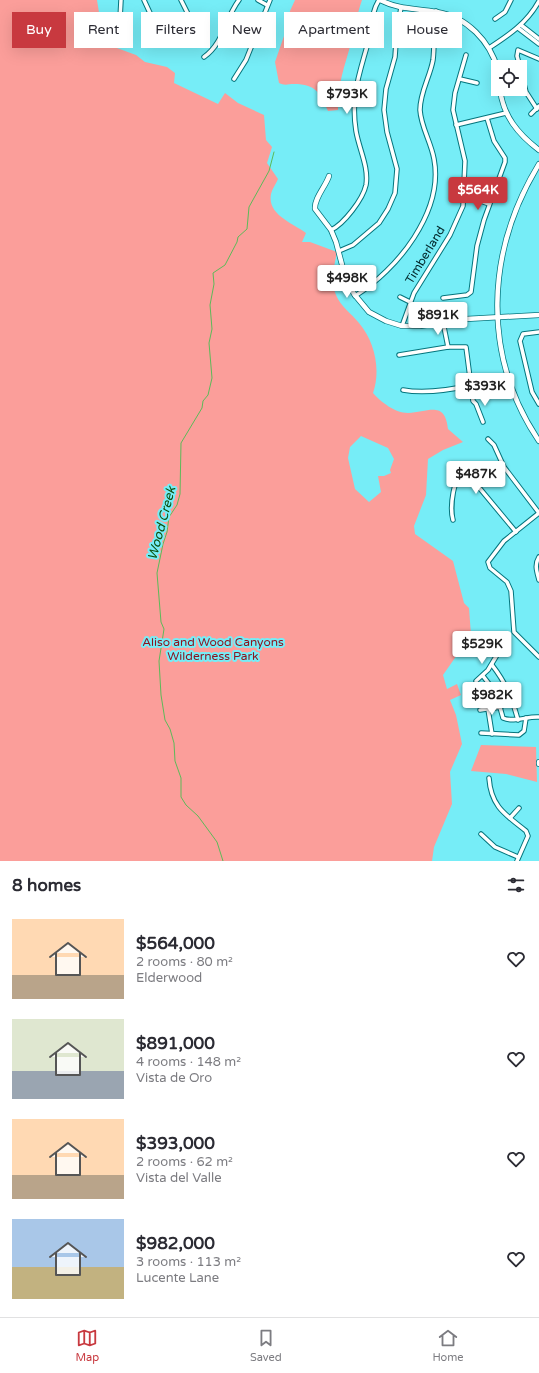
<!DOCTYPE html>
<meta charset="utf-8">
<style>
:root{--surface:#fff;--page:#f7f7f7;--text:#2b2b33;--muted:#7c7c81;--line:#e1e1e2;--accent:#c8393f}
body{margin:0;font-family:"Varela Round",sans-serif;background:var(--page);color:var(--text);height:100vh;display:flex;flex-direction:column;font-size:15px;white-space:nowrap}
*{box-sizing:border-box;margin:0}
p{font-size:13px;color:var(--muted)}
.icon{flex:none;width:22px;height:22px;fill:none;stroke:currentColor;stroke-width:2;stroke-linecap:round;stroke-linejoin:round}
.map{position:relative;height:861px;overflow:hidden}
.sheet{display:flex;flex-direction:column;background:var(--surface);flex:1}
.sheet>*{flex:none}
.banner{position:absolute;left:12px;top:12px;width:515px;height:36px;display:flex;gap:8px}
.controls{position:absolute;left:491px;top:60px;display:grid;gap:8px}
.controls a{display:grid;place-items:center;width:36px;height:36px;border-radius:0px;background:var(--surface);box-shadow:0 4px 16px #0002;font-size:20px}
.price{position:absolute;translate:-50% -34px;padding:0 9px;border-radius:4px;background:#fff;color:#222;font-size:13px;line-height:26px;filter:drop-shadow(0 1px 2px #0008)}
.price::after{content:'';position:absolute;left:50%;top:24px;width:12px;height:9px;margin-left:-6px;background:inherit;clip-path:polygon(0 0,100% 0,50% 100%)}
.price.active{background:var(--accent);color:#fff}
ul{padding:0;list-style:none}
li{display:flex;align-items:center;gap:12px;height:100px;padding:0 12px}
li span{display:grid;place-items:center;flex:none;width:112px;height:80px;border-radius:0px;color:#555}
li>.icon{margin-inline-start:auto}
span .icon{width:48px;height:48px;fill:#fffc;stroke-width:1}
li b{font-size:17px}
h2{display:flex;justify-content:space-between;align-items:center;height:48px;padding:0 12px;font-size:17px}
.chip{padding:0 14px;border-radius:0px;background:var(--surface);box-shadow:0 4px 16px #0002;font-size:14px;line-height:36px}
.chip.active{background:var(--accent);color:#fff}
.tab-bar{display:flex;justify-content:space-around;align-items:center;height:56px;border-top:1px solid var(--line);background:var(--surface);font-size:11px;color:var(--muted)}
.tab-bar a{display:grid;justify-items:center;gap:2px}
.tab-bar .active{color:var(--accent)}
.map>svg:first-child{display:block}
</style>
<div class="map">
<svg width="539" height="861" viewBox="0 0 539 861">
<rect width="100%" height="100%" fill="#76edf7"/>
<g fill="#fb9e9a" fill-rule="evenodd">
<path d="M0,0H97L103,38L106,44L136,55L145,62L167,67L175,73L174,83L218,104L225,93L238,103L264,115L266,140L272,147L267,163L278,179C276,184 272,189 271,194C267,215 293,223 306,233L302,242H310L337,252C334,267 330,281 336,295C341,307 351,313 359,323C375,342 381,370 373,393C381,402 395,413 408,413C428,412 445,400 448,429L463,442L443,450L428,459L426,495L414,526L415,534L453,561L464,603L469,608L471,635L443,675L447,689L457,684L461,695L450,700L456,715L462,744L450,772L452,804L434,847L432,861H0ZM361,436L388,448L394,459L390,470L391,473L384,476H378L381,492L369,502L355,489L348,458L350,447Z"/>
<path d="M295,0H362C357,14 355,28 351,43C345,65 337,86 338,110L328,111C320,93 316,84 294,84C288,84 285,86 279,83L275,62L284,36L290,11Z"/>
<polygon points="481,745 536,747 537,782 506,774 471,771"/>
</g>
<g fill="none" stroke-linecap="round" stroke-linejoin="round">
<polyline stroke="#5cba59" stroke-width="1" points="223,861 217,842 198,816 186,805 181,797 181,778 175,761 174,743 170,729 165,720 161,695 159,661 164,629 161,622 157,573 163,544 167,532 169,517 177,505 180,494 181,443 202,408 203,401 208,395 212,378 209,343 212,329 210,305 214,284 213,273 225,265 237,242 238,237 247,229 249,207 269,171 274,152"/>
<defs>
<g id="street">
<polyline points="121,0 120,19 123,28"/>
<polyline points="144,0 162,39"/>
<polyline points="181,0 188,14 193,19"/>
<polyline points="258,0 267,5"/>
<polyline points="495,19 505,12 511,0"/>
<polyline points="521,25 539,39"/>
<polyline points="518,28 539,44"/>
<path d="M489,48C509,35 527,23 539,1"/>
<path d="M204,57C224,43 225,18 239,0"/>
<polyline points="520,67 517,56 518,50 539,59"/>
<polyline points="520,68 526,92 537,109"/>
<polyline points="234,79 246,60 270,0"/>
<polyline points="460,79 477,83"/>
<polyline points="531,114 539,106"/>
<polyline points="456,125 506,113"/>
<polyline points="464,195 489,204"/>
<path d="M331,230C344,224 363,199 366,185C369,167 359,149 356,131C350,93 361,71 370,35C372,23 372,11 379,0"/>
<polyline points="339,251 353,245 379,223 388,209 395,193 397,169 387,132 384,110 386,89 395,57 397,28 401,8"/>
<path d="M355,296C397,270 444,212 434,159C431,142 421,127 420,110C420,92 430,77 433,60C435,44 433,27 436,11"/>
<polyline points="400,297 410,302"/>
<polyline points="443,298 467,295 471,292 477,246 484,220 505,162 505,158 494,141 487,118"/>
<polyline points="443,322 448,347"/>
<polyline points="402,326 414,293 450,235 463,206 465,161 453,110 455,93 466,55"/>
<polyline points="539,332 523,334 520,341 532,392 539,404"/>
<polyline points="399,355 448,347 466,347 473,401 476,404 483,422"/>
<path d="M403,390C425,394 450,390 472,385"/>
<polyline points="488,439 494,445 504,467 539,513"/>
<polyline points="539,513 504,541 488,562 490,568 507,582 511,591 514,632 539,657"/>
<path d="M453,520C450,509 452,473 467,473L516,532"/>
<path d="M539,557C534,565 537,572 539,580"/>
<path d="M492,665C506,683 512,698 518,720"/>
<path d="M483,676L496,693L503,718C515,723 527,716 539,717"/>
<polyline points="476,681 488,670 497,655"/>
<polyline points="488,709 492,734"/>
<polyline points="480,710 501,707"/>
<polyline points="481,733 519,735 524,731 526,718"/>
<path d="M489,778C491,807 506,815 526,831L528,836L517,861"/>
<polyline points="510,818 519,808"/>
<polyline points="481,834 495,847 518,857"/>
</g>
<g id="secondary">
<path d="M380,0C400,10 415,8 437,12C467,17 490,41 498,70"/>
<path d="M500,89C503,116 518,134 539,150"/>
<path d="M539,164C486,251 481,355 539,441"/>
<path d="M329,176C326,186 314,198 315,209L331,230L336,242L345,276L354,294L369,312L386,321L402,326H420L466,319L539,315"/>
<polyline points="539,762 539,764"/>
</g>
</defs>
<use href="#street" stroke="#04757d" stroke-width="5.5"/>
<use href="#secondary" stroke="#04757d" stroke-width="6"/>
<use href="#street" stroke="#fff" stroke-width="3.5"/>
<use href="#secondary" stroke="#fff" stroke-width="4.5"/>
</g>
<g text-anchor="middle" stroke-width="4" stroke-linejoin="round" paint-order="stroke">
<g font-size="12" fill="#002528" stroke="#76edf7">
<text transform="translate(425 255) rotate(-59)" y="4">Timberland</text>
</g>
<g font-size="12" fill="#8c1420" stroke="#76edf7">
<text x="213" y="646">Aliso and Wood Canyons<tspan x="213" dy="14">Wilderness Park</tspan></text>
</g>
<g font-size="13" font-style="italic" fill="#0f5010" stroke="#76edf7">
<text transform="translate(161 523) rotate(-75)" y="5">Wood Creek</text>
</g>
</g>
</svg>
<div class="controls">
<a><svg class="icon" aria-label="locate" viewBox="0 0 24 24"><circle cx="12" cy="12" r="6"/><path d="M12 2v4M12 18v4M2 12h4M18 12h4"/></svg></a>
</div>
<b class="price" style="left:347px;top:115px">$793K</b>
<b class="price active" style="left:478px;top:211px">$564K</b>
<b class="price" style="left:347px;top:299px">$498K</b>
<b class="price" style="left:438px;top:336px">$891K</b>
<b class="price" style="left:485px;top:407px">$393K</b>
<b class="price" style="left:476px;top:495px">$487K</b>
<b class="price" style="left:482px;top:665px">$529K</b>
<b class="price" style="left:492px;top:716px">$982K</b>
<div class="banner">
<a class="chip active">Buy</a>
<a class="chip">Rent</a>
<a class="chip">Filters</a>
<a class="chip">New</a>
<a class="chip">Apartment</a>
<a class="chip">House</a>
</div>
</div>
<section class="sheet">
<h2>8 homes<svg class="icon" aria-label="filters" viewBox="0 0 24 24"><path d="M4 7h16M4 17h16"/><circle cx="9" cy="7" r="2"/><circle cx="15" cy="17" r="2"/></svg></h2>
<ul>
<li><span style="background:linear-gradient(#ffd9b3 70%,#b9a48a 0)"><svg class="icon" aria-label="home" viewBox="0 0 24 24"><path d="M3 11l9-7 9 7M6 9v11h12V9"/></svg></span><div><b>$564,000</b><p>2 rooms · 80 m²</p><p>Elderwood</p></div><svg class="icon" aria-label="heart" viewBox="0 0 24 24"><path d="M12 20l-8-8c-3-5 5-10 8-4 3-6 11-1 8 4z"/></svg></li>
<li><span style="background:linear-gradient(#dfe7d0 65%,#9aa5b1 0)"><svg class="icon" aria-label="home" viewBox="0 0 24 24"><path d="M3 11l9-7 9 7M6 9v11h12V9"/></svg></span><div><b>$891,000</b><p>4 rooms · 148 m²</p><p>Vista de Oro</p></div><svg class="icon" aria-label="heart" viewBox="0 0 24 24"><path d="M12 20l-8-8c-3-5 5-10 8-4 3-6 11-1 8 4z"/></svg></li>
<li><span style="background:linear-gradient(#ffd9b3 70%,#b9a48a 0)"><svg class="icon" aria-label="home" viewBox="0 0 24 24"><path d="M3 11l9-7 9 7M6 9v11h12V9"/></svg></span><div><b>$393,000</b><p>2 rooms · 62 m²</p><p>Vista del Valle</p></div><svg class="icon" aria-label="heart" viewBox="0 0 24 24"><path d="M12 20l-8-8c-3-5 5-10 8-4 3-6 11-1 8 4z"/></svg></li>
<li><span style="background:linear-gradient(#a9c7e8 60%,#c2b280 0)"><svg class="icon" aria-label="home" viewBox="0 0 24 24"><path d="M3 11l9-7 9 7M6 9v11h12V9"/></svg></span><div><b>$982,000</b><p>3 rooms · 113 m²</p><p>Lucente Lane</p></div><svg class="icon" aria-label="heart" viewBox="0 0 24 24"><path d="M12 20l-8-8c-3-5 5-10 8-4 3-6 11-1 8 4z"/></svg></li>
</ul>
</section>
<nav class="tab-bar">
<a class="active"><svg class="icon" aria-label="map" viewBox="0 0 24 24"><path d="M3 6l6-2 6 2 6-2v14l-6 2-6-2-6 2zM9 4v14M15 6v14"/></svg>Map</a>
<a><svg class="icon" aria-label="saved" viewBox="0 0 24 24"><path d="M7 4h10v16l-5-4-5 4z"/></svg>Saved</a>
<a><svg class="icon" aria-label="home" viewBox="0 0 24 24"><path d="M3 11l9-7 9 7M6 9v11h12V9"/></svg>Home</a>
</nav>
